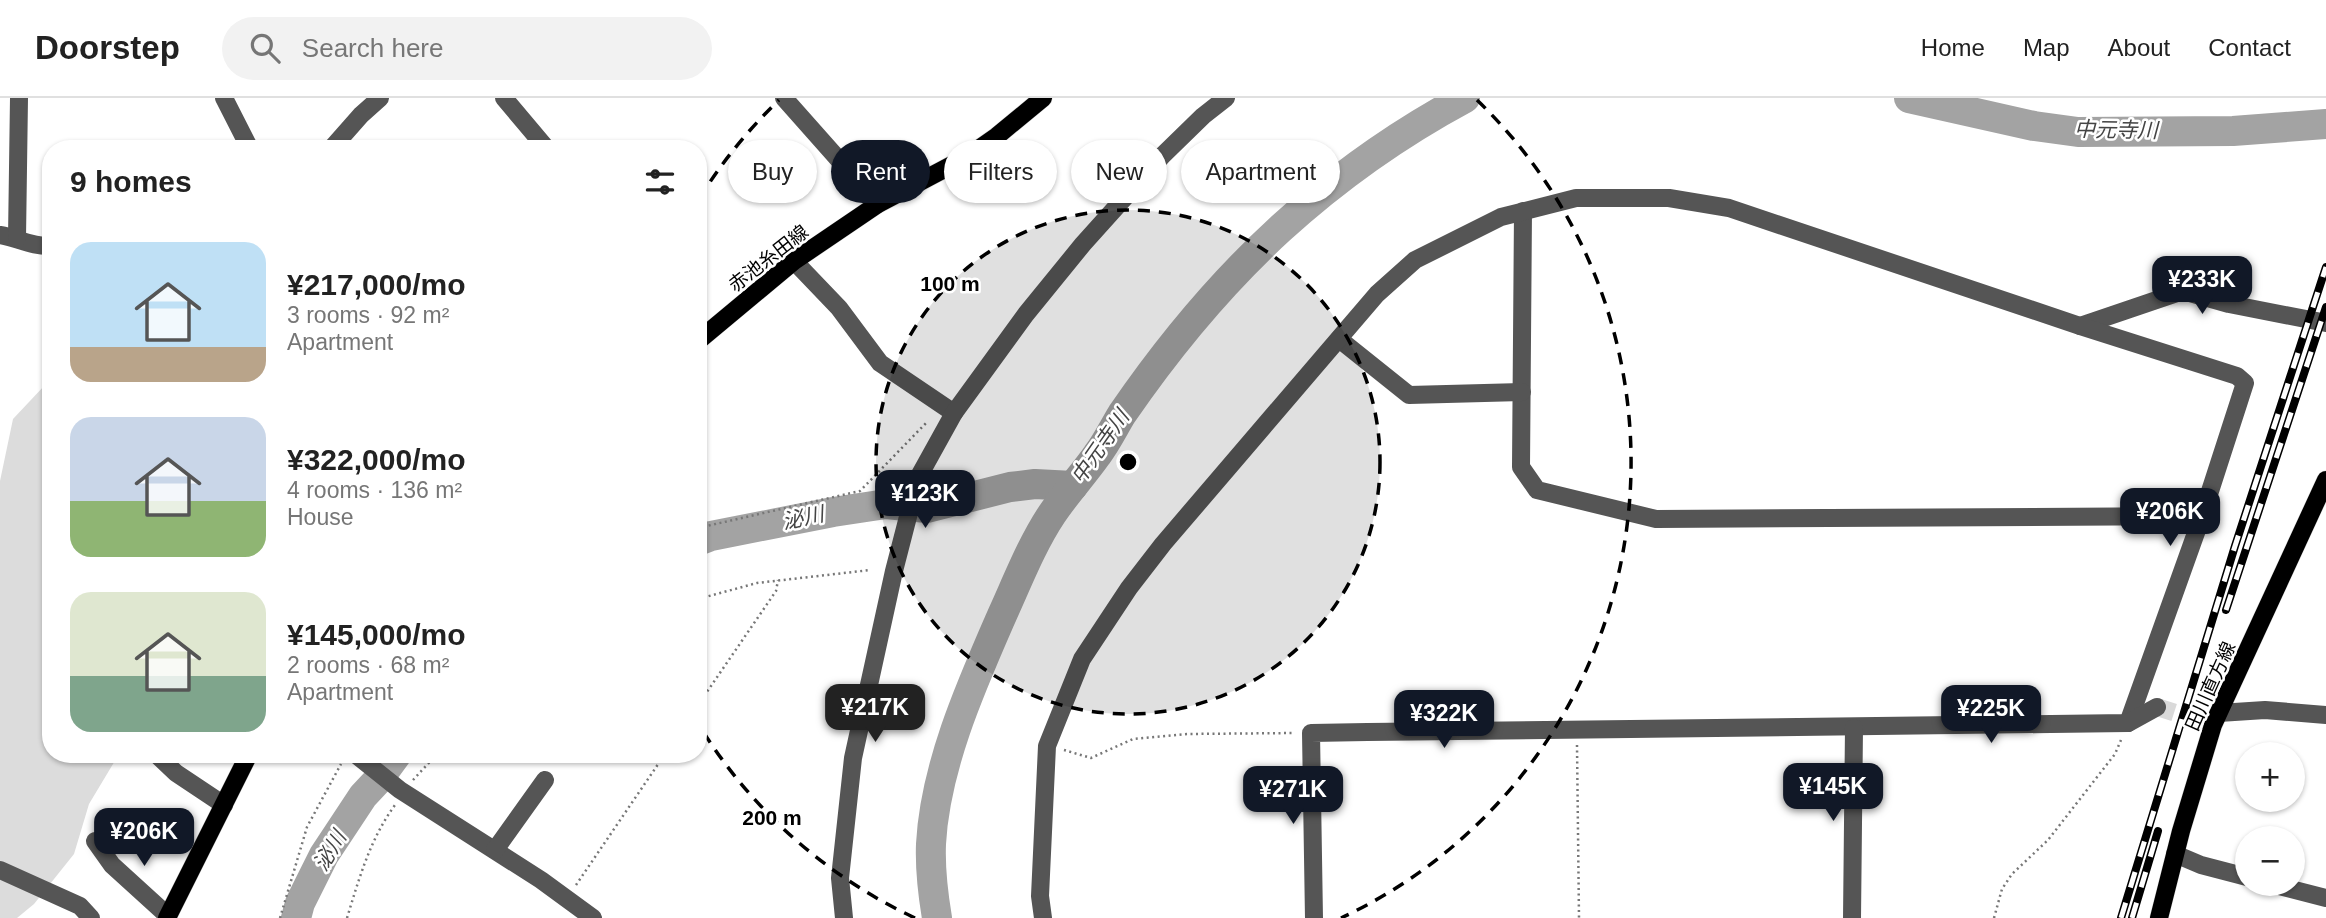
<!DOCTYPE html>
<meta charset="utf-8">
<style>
:root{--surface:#fff;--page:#f2f2f2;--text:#222;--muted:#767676;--line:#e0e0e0;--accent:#111827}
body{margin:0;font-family:Helvetica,"Noto Sans JP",sans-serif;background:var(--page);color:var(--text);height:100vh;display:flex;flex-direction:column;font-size:26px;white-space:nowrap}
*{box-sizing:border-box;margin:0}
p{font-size:23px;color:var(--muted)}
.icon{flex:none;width:38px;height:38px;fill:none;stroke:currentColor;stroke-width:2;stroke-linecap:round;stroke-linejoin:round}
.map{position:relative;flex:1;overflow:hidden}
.details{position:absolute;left:42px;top:42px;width:665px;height:623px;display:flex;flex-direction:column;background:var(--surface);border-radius:28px;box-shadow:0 2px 5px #0004}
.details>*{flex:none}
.guide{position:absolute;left:728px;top:42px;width:665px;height:63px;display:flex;gap:14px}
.fabs{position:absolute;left:2235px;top:644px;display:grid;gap:14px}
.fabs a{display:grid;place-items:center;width:70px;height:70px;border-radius:50%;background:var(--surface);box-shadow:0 2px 5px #0004;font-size:35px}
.price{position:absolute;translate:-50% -60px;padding:0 16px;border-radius:14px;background:var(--accent);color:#fff;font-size:23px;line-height:46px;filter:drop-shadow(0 2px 4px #0008)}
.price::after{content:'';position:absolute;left:50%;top:42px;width:21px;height:16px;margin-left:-10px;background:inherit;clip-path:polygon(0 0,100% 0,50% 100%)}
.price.active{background:#222;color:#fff}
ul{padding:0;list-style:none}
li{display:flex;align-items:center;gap:21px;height:175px;padding:0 28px}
li span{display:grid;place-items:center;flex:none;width:196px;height:140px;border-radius:21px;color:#555}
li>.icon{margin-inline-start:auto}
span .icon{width:84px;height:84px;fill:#fffc;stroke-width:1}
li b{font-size:30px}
h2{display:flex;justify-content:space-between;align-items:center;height:84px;padding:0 28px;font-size:30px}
.chip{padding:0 24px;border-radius:32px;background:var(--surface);box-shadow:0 2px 5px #0004;font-size:24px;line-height:63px}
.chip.active{background:var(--accent);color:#fff}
header{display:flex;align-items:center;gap:42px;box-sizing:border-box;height:98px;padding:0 35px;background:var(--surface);border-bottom:2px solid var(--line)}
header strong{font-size:33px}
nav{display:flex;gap:38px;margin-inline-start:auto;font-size:24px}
.search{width:490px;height:63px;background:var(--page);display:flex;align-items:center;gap:18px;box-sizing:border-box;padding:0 24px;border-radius:38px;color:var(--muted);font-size:26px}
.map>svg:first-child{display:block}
</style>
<header>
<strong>Doorstep</strong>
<div class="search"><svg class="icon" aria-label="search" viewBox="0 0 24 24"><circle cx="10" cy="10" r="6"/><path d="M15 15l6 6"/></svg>Search here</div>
<nav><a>Home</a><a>Map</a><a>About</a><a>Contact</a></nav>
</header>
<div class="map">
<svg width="2326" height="820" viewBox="0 0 2326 820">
<rect width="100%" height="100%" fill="#fff"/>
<polygon fill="#dcdcdc" points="51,286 51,656 119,656 89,706 74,756 34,806 17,820 0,820 0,383 13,321 45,287"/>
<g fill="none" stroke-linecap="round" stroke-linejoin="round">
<polyline stroke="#a3a3a3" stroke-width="5" points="300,811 305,820"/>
<g stroke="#a3a3a3" stroke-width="30">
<polyline points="1909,0 2034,28 2078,34 2233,33 2326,26"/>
<polyline points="698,443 711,438 833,414 886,406 927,410 1010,389 1035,386 1073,388"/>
<polyline points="296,820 300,805 324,757 363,698 378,682 397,656"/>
<path d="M937,820C933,796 930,771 931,746C935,668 972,586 1003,515C1018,482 1032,446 1052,416C1066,395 1083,377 1097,357C1107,344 1114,329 1122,316C1168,249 1220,186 1280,131C1336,80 1398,36 1465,0"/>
</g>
<polyline stroke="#d9d9d9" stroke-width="18" stroke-dasharray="18 9" stroke-linecap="butt" points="2157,609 2201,623"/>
<defs>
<g id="major">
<polyline points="698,243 794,163 878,106 967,59 997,38 1043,0"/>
<polyline points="167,820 249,656"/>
<polyline points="2159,820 2181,733 2213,627 2326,382"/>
</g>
</defs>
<use href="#major" stroke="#dbdbdb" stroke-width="19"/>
<g stroke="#777" stroke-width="2.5" stroke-dasharray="2 3.5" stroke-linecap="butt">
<polyline points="698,430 860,393 928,323"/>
<polyline points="698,501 757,485 870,472"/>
<polyline points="698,607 776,493 778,482"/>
<polyline points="1577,647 1579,820"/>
<polyline points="1064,652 1091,660 1133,641 1187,636 1294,635"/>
<polyline points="413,682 437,656"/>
<polyline points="576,787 665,656"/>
<polyline points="280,820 307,729 341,666"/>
<path d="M347,820C359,781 370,741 395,707"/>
<polyline points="1994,820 2002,791 2012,776 2048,742 2115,656 2121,642"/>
</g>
<g stroke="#555" stroke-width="18">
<polyline points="224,0 250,51"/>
<polyline points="504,0 547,51"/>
<polyline points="784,0 878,106"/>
<polyline points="331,51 361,17 380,0"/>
<polyline points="1523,113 1521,369 1537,392 1656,421 2202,418"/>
<path d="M0,137C18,140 32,149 51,148"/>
<polyline points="17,140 19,0"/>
<polyline points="794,163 839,210 880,265 954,315"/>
<polyline points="2080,228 2183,193 2229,206 2326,225"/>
<polyline points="1339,241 1409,297 1522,294"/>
<polyline points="2219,615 2265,612 2326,617"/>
<polyline points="156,656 176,675 224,707"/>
<polyline points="355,656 400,692 541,782 593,820"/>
<polyline points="95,743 112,767 168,818"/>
<polyline points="495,752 545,682"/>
<polyline points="2175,756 2201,767 2247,779"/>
<polyline points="0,772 80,808 91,820"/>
<polyline points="2271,786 2326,800"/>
<polyline points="844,820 840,780 853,660 894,473 918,380 954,315 1026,216 1083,146 1163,57 1203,18 1226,0"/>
<polyline points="1043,820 1040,798 1047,648 1082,561 1129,490 1163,446 1377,196 1415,162 1501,119 1576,100 1669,100 1729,110 2080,228 2237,278 2245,285 2202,418 2128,625"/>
<path d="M1314,820L1311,635C1583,630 1855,630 2128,625L2157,609"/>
<polyline points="1852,820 1854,630"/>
</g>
<use href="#major" stroke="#000" stroke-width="18"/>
<defs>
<g id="rail">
<polyline points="2226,512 2326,209"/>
<polyline points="2121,820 2235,448 2326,169"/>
<polyline points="2132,820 2158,733"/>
</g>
</defs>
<use href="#rail" stroke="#000" stroke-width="8"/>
<use href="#rail" stroke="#fff" stroke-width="5" stroke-dasharray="16" stroke-linecap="butt"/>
</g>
<circle cx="1128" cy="364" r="252" fill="#000" fill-opacity=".12"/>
<g fill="none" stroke="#000" stroke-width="3.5" stroke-dasharray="12 9">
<circle cx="1128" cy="364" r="252"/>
<path d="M915 820A503 503 0 0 1 699 627M699 101A503 503 0 0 1 779 2M1477 2A503 503 0 0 1 1341 820"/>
</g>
<g text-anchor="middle" stroke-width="5" stroke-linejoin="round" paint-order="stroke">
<g font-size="19" fill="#000" stroke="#fff">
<text transform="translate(768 160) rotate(-38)" y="7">赤池糸田線</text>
<text transform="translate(2210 588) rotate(-66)" y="7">田川直方線</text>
</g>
<g font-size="21" font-style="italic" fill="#444" stroke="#fff">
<text transform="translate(2116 32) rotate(1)" y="7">中元寺川</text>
<text transform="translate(1100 349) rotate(-55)" y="7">中元寺川</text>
<text transform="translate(803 420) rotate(-12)" y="7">泌川</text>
<text transform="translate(330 753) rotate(-59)" y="7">泌川</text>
</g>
</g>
<circle cx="1128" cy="364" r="10" fill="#000" stroke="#fff" stroke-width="3.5"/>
<g font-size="21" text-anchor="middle" font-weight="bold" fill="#000" stroke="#fff" stroke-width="5" stroke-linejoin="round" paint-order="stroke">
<text x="950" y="193">100 m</text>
<text x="772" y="727">200 m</text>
</g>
</svg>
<div class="fabs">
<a>+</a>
<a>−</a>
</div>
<b class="price" style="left:2202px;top:218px">¥233K</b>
<b class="price" style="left:925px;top:432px">¥123K</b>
<b class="price" style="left:2170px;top:450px">¥206K</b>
<b class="price active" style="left:875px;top:646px">¥217K</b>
<b class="price" style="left:1991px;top:647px">¥225K</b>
<b class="price" style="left:1444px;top:652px">¥322K</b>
<b class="price" style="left:1833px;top:725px">¥145K</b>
<b class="price" style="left:1293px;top:728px">¥271K</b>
<b class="price" style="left:144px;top:770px">¥206K</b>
<div class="guide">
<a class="chip">Buy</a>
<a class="chip active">Rent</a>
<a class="chip">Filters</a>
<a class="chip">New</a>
<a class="chip">Apartment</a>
</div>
<section class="details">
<h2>9 homes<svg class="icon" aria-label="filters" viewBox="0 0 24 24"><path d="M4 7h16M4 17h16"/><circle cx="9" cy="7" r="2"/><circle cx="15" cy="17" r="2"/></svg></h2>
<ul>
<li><span style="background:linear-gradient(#bfe0f5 75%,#b9a48a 0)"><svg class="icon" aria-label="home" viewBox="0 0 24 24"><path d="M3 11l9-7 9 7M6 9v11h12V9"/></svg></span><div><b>¥217,000/mo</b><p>3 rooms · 92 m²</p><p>Apartment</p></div></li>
<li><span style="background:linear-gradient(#c9d6e8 60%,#8fb573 0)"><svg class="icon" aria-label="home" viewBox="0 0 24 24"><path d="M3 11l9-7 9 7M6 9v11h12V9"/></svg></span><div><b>¥322,000/mo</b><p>4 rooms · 136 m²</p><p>House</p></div></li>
<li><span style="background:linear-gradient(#dfe7d0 60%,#7fa58c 0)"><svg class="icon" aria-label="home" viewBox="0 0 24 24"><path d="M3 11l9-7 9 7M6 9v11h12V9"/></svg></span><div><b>¥145,000/mo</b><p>2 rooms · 68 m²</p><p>Apartment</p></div></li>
</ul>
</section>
</div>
